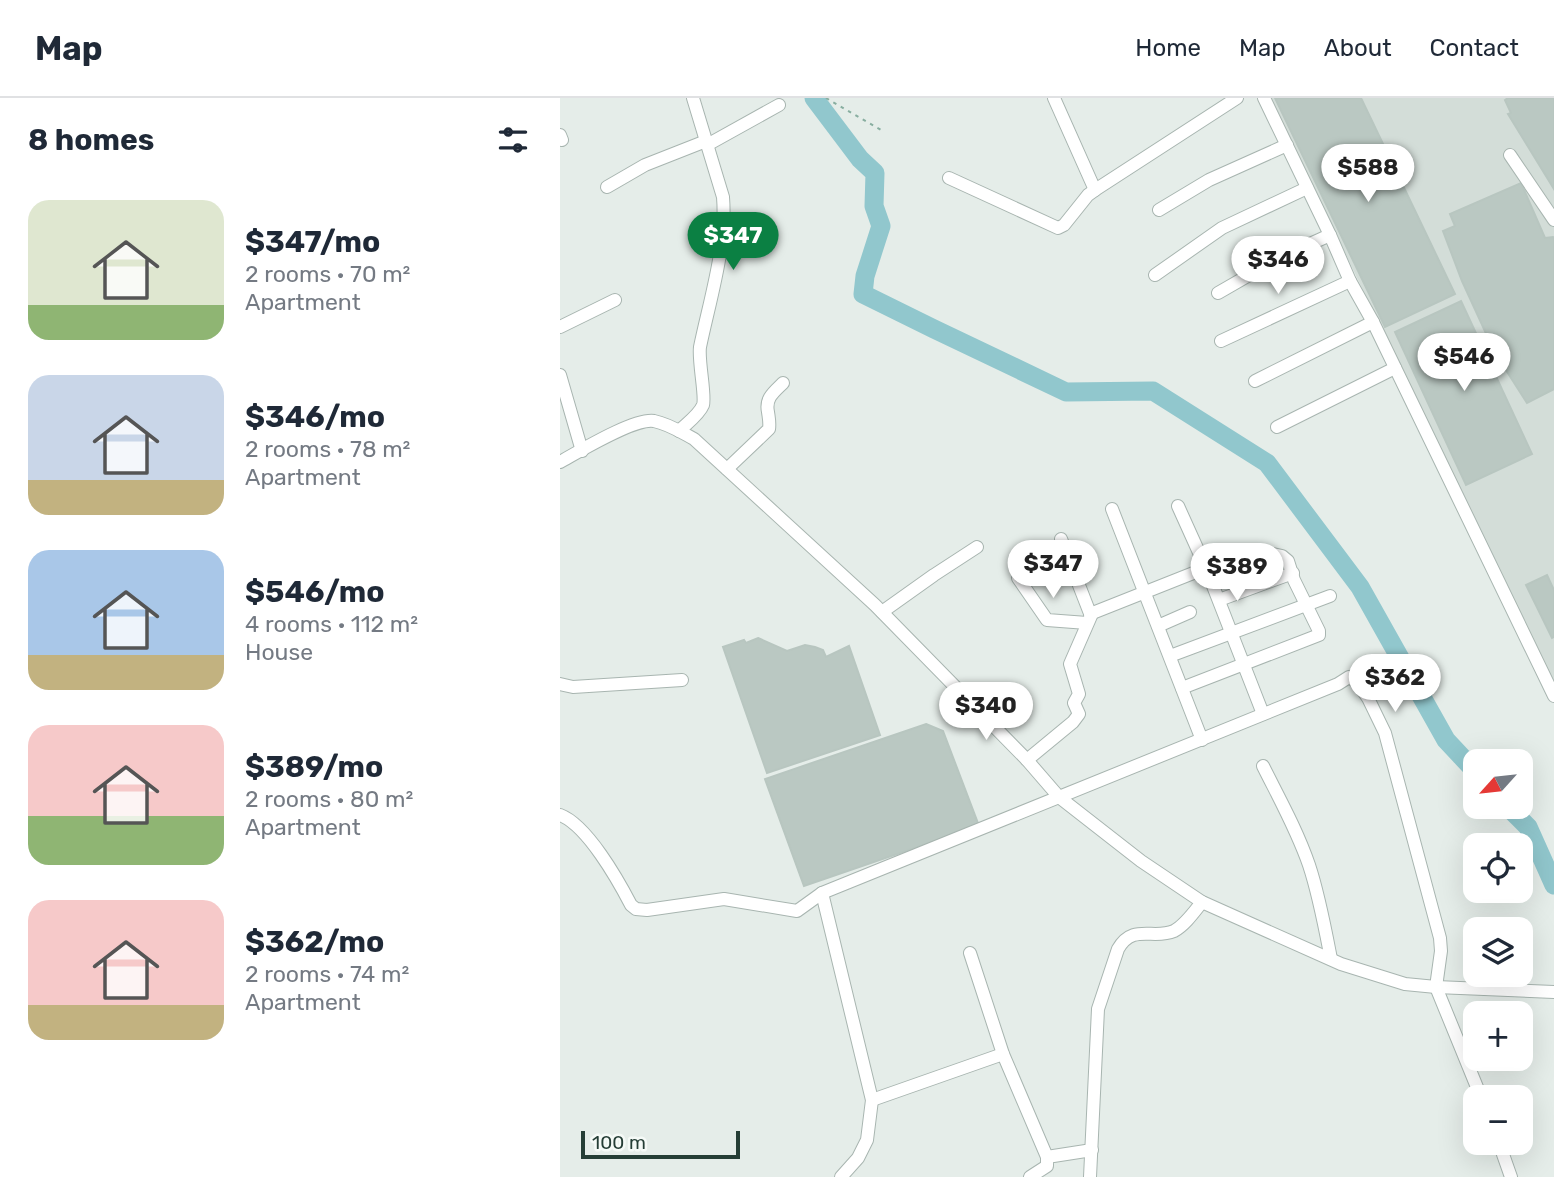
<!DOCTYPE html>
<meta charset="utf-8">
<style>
:root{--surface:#fff;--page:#f2f2f3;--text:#1f2937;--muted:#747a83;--line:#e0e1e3;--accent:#0b8043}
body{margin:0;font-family:Rubik,sans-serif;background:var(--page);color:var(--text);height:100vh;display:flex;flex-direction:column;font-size:26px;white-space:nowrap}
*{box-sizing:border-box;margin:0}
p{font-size:23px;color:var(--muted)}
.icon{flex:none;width:38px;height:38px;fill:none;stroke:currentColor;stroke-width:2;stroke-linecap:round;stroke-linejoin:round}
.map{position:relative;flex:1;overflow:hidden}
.side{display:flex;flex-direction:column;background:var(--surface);width:560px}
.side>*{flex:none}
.needle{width:46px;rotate:243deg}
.controls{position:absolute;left:903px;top:651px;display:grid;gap:14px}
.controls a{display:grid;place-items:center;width:70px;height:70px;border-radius:14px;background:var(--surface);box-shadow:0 7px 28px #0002;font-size:35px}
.scale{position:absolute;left:21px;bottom:18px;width:159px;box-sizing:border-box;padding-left:7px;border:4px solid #253e36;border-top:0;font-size:19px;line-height:24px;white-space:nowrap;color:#253e36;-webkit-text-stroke:5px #f5faf7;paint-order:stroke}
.price{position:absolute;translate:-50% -60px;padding:0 16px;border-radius:24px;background:#fff;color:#222;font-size:23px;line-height:46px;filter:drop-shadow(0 2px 4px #0008)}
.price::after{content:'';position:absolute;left:50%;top:42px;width:21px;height:16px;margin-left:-10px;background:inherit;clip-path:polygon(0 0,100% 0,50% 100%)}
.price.on{background:var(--accent);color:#fff}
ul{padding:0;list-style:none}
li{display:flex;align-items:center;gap:21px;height:175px;padding:0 28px}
li span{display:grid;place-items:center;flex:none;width:196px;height:140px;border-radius:21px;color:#555}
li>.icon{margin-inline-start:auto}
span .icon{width:84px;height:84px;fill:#fffc;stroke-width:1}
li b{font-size:30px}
h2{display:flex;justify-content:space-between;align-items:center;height:84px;padding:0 28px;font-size:30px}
header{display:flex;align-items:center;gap:42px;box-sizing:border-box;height:98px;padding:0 35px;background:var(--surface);border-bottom:2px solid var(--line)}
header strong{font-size:33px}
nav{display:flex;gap:38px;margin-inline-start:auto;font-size:24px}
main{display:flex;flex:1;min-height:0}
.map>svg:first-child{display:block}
</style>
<header>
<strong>Map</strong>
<nav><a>Home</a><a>Map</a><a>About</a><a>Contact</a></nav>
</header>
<main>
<section class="side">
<h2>8 homes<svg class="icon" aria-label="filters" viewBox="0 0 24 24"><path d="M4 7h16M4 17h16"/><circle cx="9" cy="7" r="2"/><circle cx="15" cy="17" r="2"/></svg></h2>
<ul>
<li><span style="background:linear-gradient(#dfe7d0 75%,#8fb573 0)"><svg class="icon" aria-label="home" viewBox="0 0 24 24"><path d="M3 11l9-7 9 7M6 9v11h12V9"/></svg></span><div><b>$347/mo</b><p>2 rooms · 70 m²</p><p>Apartment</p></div></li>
<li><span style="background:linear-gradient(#c9d6e8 75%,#c2b280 0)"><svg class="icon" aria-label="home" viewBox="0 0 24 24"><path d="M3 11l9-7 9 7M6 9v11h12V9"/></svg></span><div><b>$346/mo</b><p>2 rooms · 78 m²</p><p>Apartment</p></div></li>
<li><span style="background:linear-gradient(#a9c7e8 75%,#c2b280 0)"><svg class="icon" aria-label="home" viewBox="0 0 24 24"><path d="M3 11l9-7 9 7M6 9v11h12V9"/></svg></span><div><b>$546/mo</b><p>4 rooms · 112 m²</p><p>House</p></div></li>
<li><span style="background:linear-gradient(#f6c9c9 65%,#8fb573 0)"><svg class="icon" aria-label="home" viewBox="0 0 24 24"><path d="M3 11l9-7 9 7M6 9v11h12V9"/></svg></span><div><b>$389/mo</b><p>2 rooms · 80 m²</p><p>Apartment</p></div></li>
<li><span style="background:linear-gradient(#f6c9c9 75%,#c2b280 0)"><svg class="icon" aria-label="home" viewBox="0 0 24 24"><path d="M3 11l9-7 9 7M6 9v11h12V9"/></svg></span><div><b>$362/mo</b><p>2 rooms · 74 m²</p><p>Apartment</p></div></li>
</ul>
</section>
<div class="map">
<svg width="994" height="1079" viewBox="0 0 994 1079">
<rect width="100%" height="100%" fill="#e5ede9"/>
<polygon fill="#d3ddd8" points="710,0 994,0 994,586 907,407"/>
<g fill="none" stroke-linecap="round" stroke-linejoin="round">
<g stroke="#91c7cd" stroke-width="19">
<polyline points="254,0 300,61 315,75 314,108 321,128 305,178 303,196 374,231 506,294 593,293 707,365 800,489 886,642 915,673"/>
<polyline points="948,709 968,729 994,787"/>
</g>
</g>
<g fill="#bac8c2" stroke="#b8c6c0" stroke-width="2">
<polygon points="715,0 801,0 895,196 825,229"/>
<polygon points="948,0 994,0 994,91 948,16 951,15 945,2"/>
<polygon points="961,85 985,140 993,139 994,140 994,291 967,305 935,255 902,183 883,133 895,128 890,116"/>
<polygon points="901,203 972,356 906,387 835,234"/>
<polygon points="987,477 994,492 994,539 992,540 966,487"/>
<polygon points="198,540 227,553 245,547 255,549 263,552 266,559 289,548 320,637 207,675 163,549 184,542 186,545"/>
<polygon points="366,626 383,633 419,728 244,788 205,681"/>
</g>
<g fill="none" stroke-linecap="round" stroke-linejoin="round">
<defs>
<g id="minor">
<polyline points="494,0 535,92"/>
<polyline points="704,0 770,137 790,183 813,224 994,598"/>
<polyline points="0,37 2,42"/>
<polyline points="147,47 219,7"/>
<polyline points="950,57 994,122"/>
<polyline points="389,80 498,130 504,127 528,97 535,92 677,0"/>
<polyline points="47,89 85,67 146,43"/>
<polyline points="599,112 649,82 727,47"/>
<polyline points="595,177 662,130 747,90"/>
<polyline points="658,195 717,161 770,137"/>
<polyline points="0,229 55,202"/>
<polyline points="661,243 790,183"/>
<polyline points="0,277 22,353"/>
<polyline points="695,283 813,224"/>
<polyline points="717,329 835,270"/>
<path d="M119,333C126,326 139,317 143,307C146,298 138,263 140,249C150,201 167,148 163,99L133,0"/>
<path d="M0,364C20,353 74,320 94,323C109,326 121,334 134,341L315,507L467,662L499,699L581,763L642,804L781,866L845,886L876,889L994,894"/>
<path d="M167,371L209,331C210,325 209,321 208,314C205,300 214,294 223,285"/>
<polyline points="618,408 646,470 703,616"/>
<polyline points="552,411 642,642"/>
<polyline points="458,480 487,522 527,525"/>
<polyline points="659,502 733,475"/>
<polyline points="322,514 374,477 417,449"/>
<polyline points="530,516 646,470"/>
<polyline points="598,528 630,514"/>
<polyline points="610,558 770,498"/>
<polyline points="0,586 13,589 122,582"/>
<polyline points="622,590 759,537 759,533 734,482 728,463 722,458 713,456 695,458"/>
<polyline points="467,662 513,624 519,616 514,605 519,596 510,566 531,518 501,441"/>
<path d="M703,668C719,700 737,732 749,767C759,797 765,830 771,861"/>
<path d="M0,717C27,727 58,782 71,807L76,811L87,812L164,801L237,813L262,795"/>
<polyline points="410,855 443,956 487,1059"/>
<polyline points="312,1002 443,956"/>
<polyline points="939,1045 951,1079"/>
<polyline points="281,1079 298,1060 307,1042 312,1002 262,795 778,586 789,579 797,584 808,600 825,635 880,840 881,853 876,889 921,999"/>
<polyline points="470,1079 487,1068 487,1059 532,1052"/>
<path d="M530,1079L538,911L558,851C573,825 593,842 614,833C625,827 634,814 642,804"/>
</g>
</defs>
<use href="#minor" stroke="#a8b5b0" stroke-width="14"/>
<polyline stroke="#88aea0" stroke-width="2" stroke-dasharray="3.5 5" stroke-linecap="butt" points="266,0 321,32"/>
<use href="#minor" stroke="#fff" stroke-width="12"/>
</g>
</svg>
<div class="controls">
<a><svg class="needle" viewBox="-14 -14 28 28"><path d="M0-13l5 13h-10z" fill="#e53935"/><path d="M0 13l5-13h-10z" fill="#747a83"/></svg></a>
<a><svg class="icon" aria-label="locate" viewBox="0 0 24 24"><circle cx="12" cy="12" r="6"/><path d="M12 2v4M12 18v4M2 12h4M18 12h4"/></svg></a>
<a><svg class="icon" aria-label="layers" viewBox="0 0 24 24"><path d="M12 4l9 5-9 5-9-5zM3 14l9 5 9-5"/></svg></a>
<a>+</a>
<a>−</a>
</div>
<div class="scale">100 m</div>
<b class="price" style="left:808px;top:106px">$588</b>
<b class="price on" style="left:173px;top:174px">$347</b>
<b class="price" style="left:718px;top:198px">$346</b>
<b class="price" style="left:904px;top:295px">$546</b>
<b class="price" style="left:493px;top:502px">$347</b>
<b class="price" style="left:677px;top:505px">$389</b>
<b class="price" style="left:835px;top:616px">$362</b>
<b class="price" style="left:426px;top:644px">$340</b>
</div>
</main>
